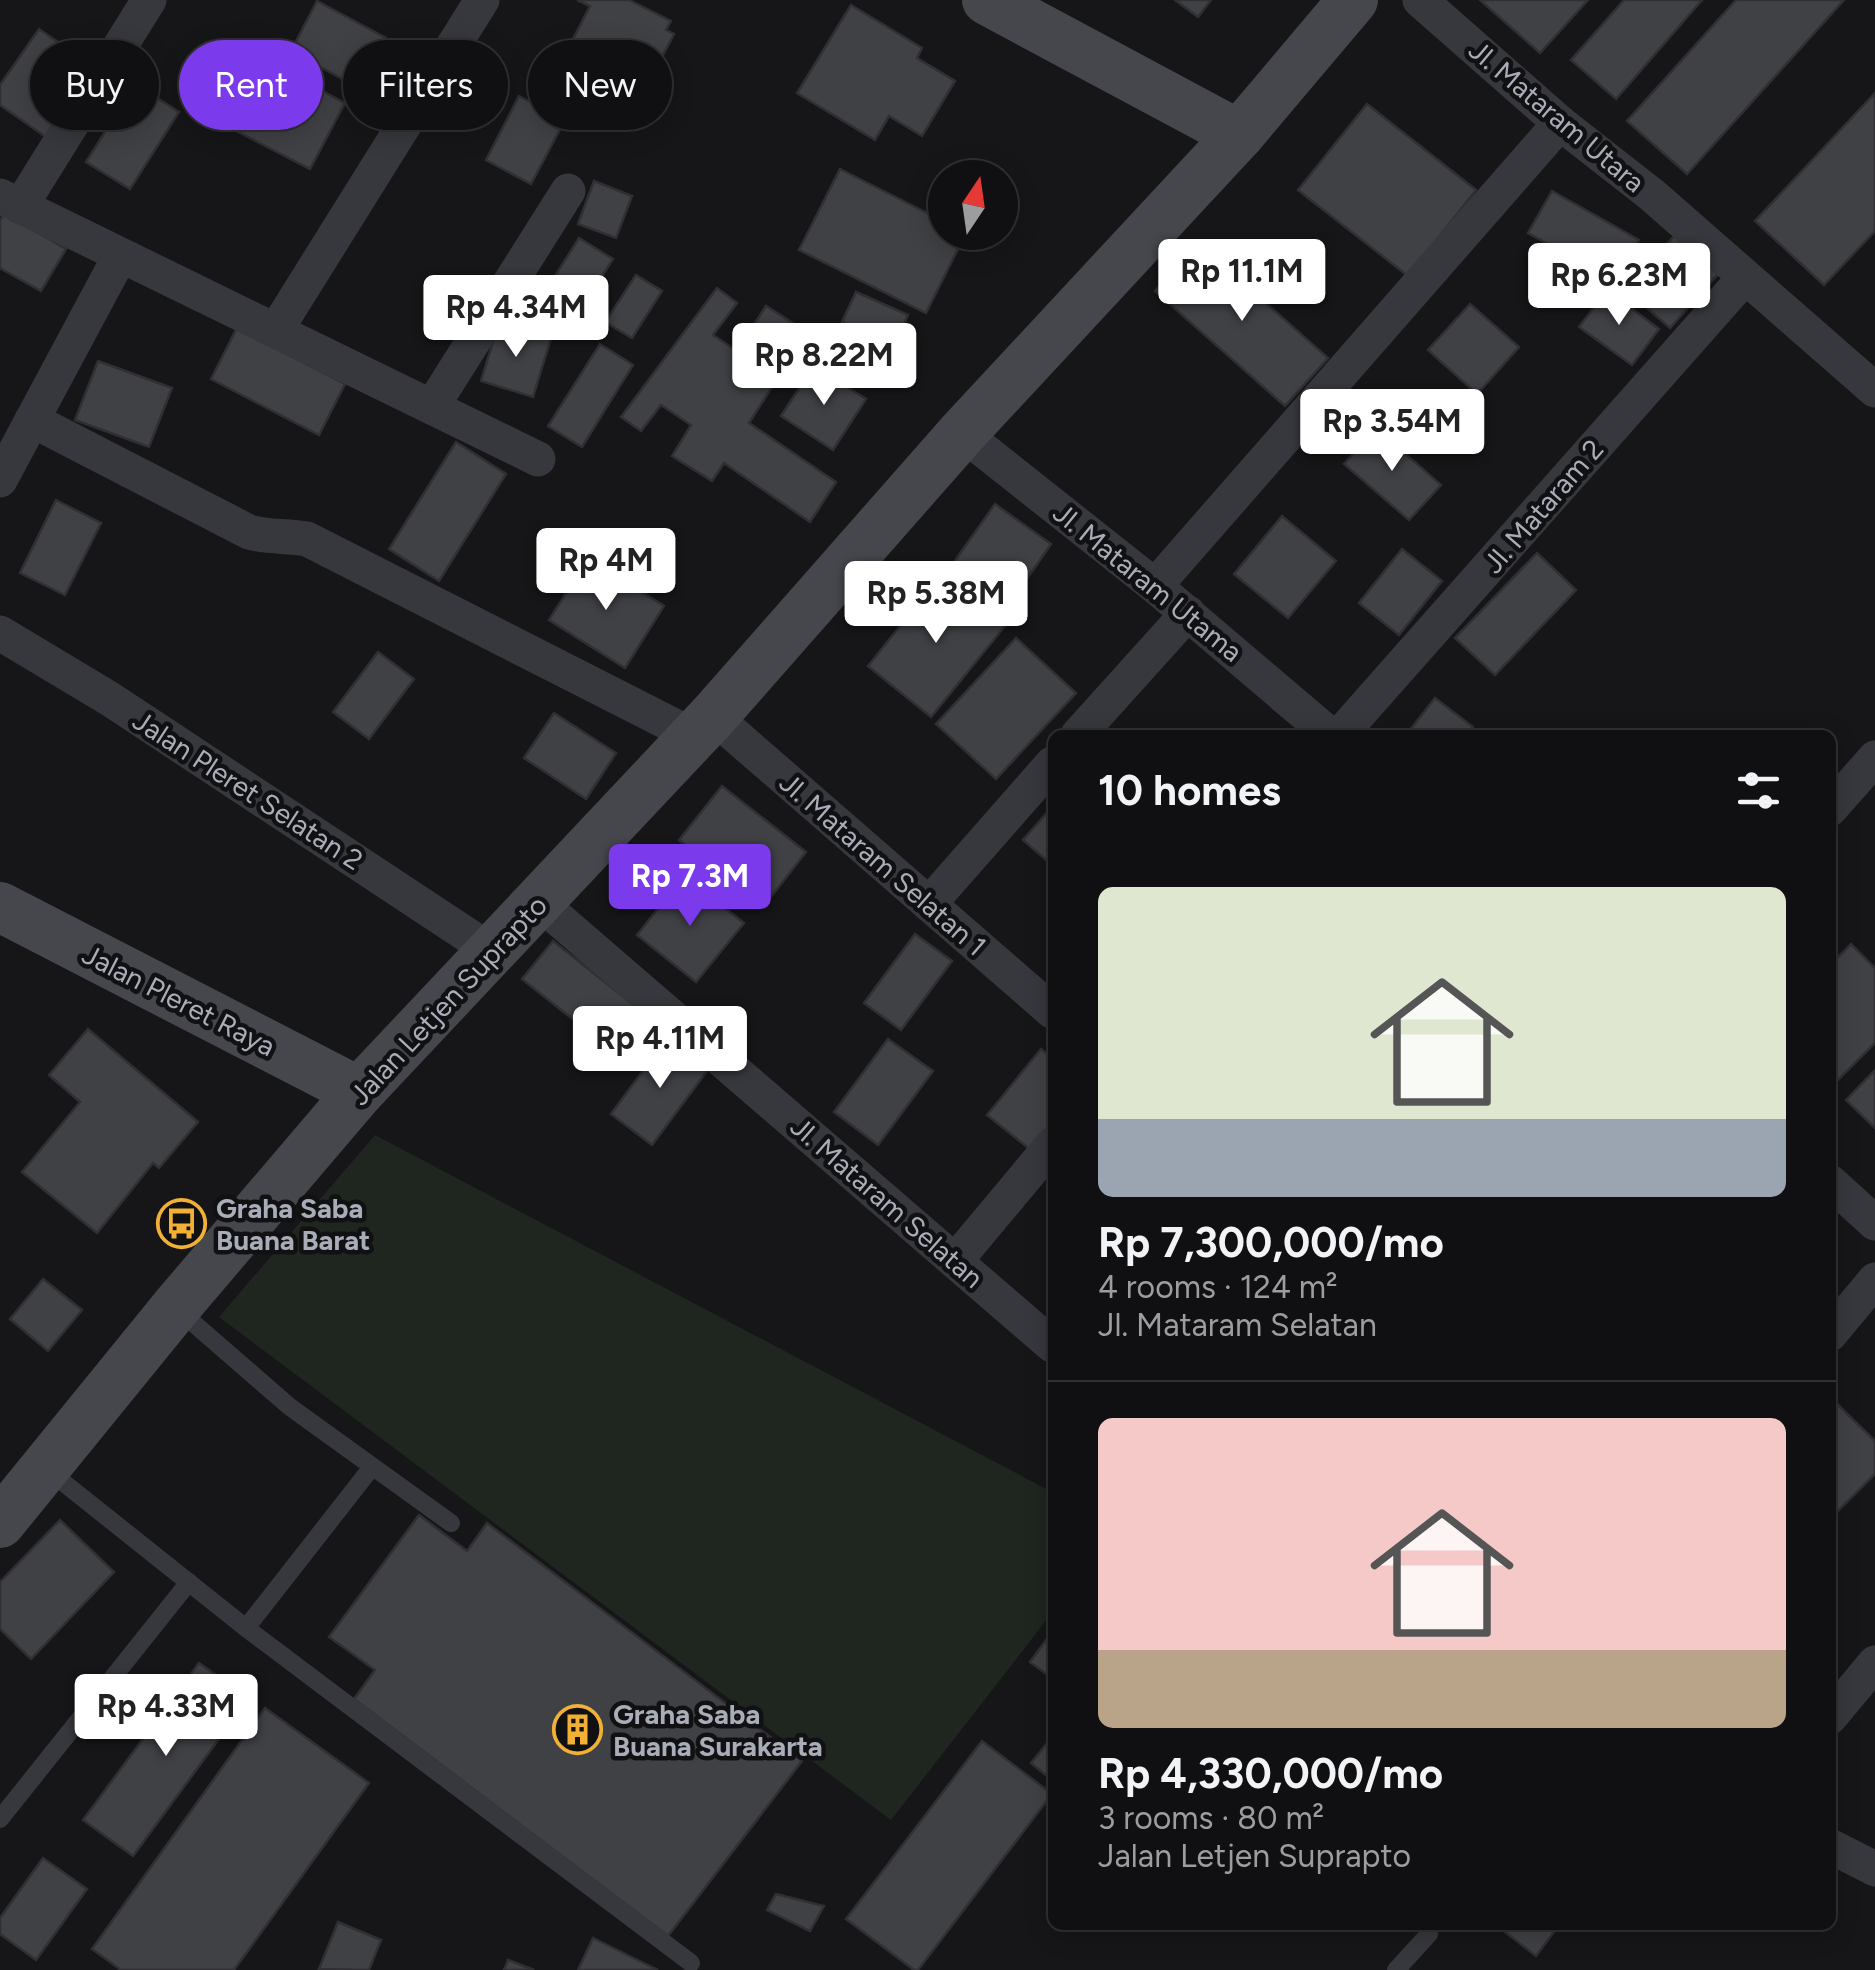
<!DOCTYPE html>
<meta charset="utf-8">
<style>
:root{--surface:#101012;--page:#1e1e20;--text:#f1f3f6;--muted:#9c9d9f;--line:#303032;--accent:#7c3aed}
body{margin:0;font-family:Figtree,sans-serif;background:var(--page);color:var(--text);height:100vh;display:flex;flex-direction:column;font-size:38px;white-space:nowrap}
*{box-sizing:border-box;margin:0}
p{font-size:32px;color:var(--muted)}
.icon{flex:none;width:55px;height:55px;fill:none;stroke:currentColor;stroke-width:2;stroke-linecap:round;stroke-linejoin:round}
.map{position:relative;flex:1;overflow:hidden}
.details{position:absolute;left:1048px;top:730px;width:788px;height:1200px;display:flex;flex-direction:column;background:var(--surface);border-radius:15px;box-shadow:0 5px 25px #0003,0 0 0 2px var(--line)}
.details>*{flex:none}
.guide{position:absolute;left:30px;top:40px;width:868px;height:90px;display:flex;gap:20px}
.needle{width:65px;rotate:13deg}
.controls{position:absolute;left:928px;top:160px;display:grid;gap:20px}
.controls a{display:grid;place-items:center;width:90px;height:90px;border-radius:50%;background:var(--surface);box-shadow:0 5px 25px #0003,0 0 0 2px var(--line);font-size:50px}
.price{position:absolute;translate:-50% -85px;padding:0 22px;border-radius:10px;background:#fff;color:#222;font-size:32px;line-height:65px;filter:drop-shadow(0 2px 5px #0008)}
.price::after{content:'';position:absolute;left:50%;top:60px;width:30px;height:22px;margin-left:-15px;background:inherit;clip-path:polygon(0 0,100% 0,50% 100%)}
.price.active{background:var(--accent);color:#fff}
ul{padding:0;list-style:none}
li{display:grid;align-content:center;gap:20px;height:530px;padding:0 50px}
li+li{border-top:2px solid var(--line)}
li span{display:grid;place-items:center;height:310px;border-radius:15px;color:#555}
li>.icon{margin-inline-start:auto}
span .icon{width:180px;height:180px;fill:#fffc;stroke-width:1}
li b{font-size:42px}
h2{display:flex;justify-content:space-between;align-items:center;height:120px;padding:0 50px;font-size:42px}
.tag{padding:0 35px;border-radius:45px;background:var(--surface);box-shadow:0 5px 25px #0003,0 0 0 2px var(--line);font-size:35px;line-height:90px}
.tag.active{background:var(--accent);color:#fff}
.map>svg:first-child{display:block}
</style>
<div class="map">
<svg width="1875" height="1970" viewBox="0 0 1875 1970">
<rect width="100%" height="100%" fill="#161618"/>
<polygon fill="#1e261f" points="375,1135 1052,1492 1052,1613 891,1820 219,1317"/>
<g fill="#404145" stroke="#303034" stroke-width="2.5">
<polygon points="577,0 629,0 671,21 666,30 674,34 650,80 573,39 590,6"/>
<polygon points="1175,0 1211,0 1198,17"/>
<polygon points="1480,0 1588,0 1540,53"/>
<polygon points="1624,0 1702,0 1616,99 1571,60"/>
<polygon points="1736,0 1844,0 1687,174 1627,121"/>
<polygon points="317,1 386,38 359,88 291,51"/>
<polygon points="851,5 922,48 917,58 955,81 922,136 889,116 875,140 797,93"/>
<polygon points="39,29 94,67 46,137 0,105 0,85"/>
<polygon points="258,57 345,103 310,169 223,124"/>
<polygon points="135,84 179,112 130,189 86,162"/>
<polygon points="1875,93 1875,231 1824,285 1755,221"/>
<polygon points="519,96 565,120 531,184 486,160"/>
<polygon points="1367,104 1476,190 1408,276 1298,190"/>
<polygon points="840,169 945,222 945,232 966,233 926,313 799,250"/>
<polygon points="594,181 632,196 616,238 578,224"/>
<polygon points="1552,191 1639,240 1616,282 1528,233"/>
<polygon points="4,213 66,249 41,291 0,268 0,221"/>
<polygon points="1674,236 1718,274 1670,328 1626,290"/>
<polygon points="579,238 613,259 577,316 543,295"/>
<polygon points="1198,243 1328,358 1285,406 1155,291"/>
<polygon points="636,275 662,291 632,338 605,322"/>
<polygon points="717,288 737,303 713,335 737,351 766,306 807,332 749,423 836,482 810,522 724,463 712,481 672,456 691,425 661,405 641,431 621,417"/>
<polygon points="1607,290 1659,329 1632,365 1579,327"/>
<polygon points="856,292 908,315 894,346 842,322"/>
<polygon points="1470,304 1519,347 1477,394 1428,350"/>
<polygon points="499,322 551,338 533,397 481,381"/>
<polygon points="237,328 345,384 319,435 211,379"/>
<polygon points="600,344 633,365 582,447 548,426"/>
<polygon points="98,361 172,388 149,447 75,420"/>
<polygon points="814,366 866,399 833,450 781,416"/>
<polygon points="1376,428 1441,485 1409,520 1344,464"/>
<polygon points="456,442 506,474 439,581 389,549"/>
<polygon points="56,500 101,523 65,595 20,573"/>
<polygon points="995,504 1051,544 1011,602 954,562"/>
<polygon points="1282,516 1336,561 1288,618 1234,574"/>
<polygon points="1402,549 1442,581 1399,635 1359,603"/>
<polygon points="1537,553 1576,590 1495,675 1455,638"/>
<polygon points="588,558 664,606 625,668 549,620"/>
<polygon points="941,575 1005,626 931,717 868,666"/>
<polygon points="1016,638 1076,693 996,779 936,724"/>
<polygon points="378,652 414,679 369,739 333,712"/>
<polygon points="1435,698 1473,727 1468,735 1406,735"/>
<polygon points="554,713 616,753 586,799 524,758"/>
<polygon points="722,786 806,852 763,907 679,840"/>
<polygon points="1052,807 1052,865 1023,840"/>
<polygon points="684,876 744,923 696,982 637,935"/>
<polygon points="915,934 952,961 901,1030 864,1003"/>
<polygon points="553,941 644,1013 613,1051 522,979"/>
<polygon points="1851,944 1875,968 1875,1043 1830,1088 1830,965"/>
<polygon points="88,1029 198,1122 159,1168 153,1163 97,1233 22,1172 80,1102 49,1075"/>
<polygon points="668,1037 710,1067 652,1145 611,1114"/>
<polygon points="888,1039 933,1071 878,1145 834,1112"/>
<polygon points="1041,1049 1052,1058 1052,1123 1031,1150 987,1115"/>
<polygon points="1875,1070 1875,1128 1846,1100"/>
<polygon points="43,1279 82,1310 48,1351 10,1319"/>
<polygon points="1830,1397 1875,1441 1875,1474 1836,1513 1830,1507"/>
<polygon points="419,1515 467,1551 487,1523 802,1761 668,1936 354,1699 375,1670 329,1637"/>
<polygon points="60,1520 114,1572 31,1659 0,1629 0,1582"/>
<polygon points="1052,1632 1052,1678 1030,1662"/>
<polygon points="199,1663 249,1698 133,1856 83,1820"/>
<polygon points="265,1708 369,1783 234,1970 121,1970 92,1949"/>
<polygon points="1052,1737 1052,1780 1031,1763"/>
<polygon points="982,1741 1052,1794 918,1970 914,1970 846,1919"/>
<polygon points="43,1858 87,1889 36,1960 0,1934 0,1918"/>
<polygon points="776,1894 824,1906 810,1931 767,1910"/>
<polygon points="338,1922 381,1940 369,1970 319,1969"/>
<polygon points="1496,1925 1559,1925 1536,1956"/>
<polygon points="593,1938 658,1970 578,1970"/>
<polygon points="508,1960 534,1970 504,1970"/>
</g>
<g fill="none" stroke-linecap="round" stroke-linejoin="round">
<g stroke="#37383d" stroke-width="18">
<polyline points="176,1308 290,1407 451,1523"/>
<polyline points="49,1471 246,1628 691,1963"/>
<polyline points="246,1628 372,1467"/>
<polyline points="0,1819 189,1582"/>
<polyline points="1396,1970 1429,1934"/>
</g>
<g stroke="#37383d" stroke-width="35">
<polyline points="1420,0 1560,123 1652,195 1875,390"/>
<polyline points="0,196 538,459"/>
<polyline points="20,207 149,0"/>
<polyline points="276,330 482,0"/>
<polyline points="433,405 568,191"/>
<path d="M32,420L249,532C269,538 286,535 307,539L694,736"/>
<polyline points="962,433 1155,586 1330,735"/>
<polyline points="0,480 120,256"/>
<polyline points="1155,586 1560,123"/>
<polyline points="0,633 110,699 493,952"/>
<polyline points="713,716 1052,1011"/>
<polyline points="1078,735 1188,613"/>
<polyline points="1340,735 1745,277"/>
<polyline points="1830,809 1875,758"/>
<polyline points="540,903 1052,1345"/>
<polyline points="929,904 1052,764"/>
<polyline points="1830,1182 1875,1223"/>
<polyline points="956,1260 1052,1145"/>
<polyline points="1830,1334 1875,1280"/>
<polyline points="1830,1717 1875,1663"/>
<polyline points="1830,1846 1875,1869"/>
</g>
<g stroke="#45474d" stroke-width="50">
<polyline points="987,0 1239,135"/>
<polyline points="0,907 359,1092"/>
<polyline points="0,1523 175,1308 359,1092 713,716 962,433 1239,135 1353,0"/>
</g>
</g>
<defs>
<symbol id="bus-ring" viewBox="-11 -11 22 22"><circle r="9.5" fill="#111113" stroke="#f2b134" stroke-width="1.5"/><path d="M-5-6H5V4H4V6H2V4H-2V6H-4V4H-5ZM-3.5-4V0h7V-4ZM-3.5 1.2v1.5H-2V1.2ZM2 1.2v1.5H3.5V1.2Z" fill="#f2b134"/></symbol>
<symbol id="building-ring" viewBox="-11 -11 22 22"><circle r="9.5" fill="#111113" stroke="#f2b134" stroke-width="1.5"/><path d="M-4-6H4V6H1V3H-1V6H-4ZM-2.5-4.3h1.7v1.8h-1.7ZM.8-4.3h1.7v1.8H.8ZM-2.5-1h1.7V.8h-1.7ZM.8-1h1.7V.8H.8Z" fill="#f2b134"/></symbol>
</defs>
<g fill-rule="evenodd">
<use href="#bus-ring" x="154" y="1196" width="55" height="55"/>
<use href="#building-ring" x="550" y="1702" width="55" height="55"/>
</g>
<g text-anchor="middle" stroke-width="9" stroke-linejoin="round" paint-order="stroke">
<g font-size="28" fill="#a8adb8" stroke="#111113">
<text transform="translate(1557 116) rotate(40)" y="10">Jl. Mataram Utara</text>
<text transform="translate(1543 506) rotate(-49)" y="10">Jl. Mataram 2</text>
<text transform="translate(1148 582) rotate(39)" y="10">Jl. Mataram Utama</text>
<text transform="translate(248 790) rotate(33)" y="10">Jalan Pleret Selatan 2</text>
<text transform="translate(883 864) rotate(41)" y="10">Jl. Mataram Selatan 1</text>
<text transform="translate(179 1000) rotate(27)" y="10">Jalan Pleret Raya</text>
<text transform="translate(448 1000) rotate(-47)" y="10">Jalan Letjen Suprapto</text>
<text transform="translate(887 1202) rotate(41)" y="10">Jl. Mataram Selatan</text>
</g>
<g font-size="28" font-weight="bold" fill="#a8adb8" stroke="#111113" text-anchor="start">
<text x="216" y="1218">Graha Saba<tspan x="216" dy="32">Buana Barat</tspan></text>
<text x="613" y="1724">Graha Saba<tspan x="613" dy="32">Buana Surakarta</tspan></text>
</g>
</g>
</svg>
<div class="controls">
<a><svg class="needle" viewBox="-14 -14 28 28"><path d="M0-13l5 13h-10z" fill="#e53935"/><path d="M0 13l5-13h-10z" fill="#9c9d9f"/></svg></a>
</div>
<b class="price" style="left:1242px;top:324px">Rp 11.1M</b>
<b class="price" style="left:1619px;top:328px">Rp 6.23M</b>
<b class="price" style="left:516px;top:360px">Rp 4.34M</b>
<b class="price" style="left:824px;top:408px">Rp 8.22M</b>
<b class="price" style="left:1392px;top:474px">Rp 3.54M</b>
<b class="price" style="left:606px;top:613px">Rp 4M</b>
<b class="price" style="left:936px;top:646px">Rp 5.38M</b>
<b class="price active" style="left:690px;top:929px">Rp 7.3M</b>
<b class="price" style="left:660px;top:1091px">Rp 4.11M</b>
<b class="price" style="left:166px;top:1759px">Rp 4.33M</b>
<div class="guide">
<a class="tag">Buy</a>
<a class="tag active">Rent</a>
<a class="tag">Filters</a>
<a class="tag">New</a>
</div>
<section class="details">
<h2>10 homes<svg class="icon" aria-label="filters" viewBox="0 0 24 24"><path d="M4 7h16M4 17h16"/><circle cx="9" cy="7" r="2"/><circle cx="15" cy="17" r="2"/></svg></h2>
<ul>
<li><span style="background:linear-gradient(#dfe7d0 75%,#9aa5b1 0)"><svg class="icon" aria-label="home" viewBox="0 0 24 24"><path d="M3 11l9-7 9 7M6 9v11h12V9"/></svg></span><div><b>Rp 7,300,000/mo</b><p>4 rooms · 124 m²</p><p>Jl. Mataram Selatan</p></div></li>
<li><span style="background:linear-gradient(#f6c9c9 75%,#b9a48a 0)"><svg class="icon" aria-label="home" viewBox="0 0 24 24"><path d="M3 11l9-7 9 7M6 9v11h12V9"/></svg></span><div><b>Rp 4,330,000/mo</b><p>3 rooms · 80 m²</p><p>Jalan Letjen Suprapto</p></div></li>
</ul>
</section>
</div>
